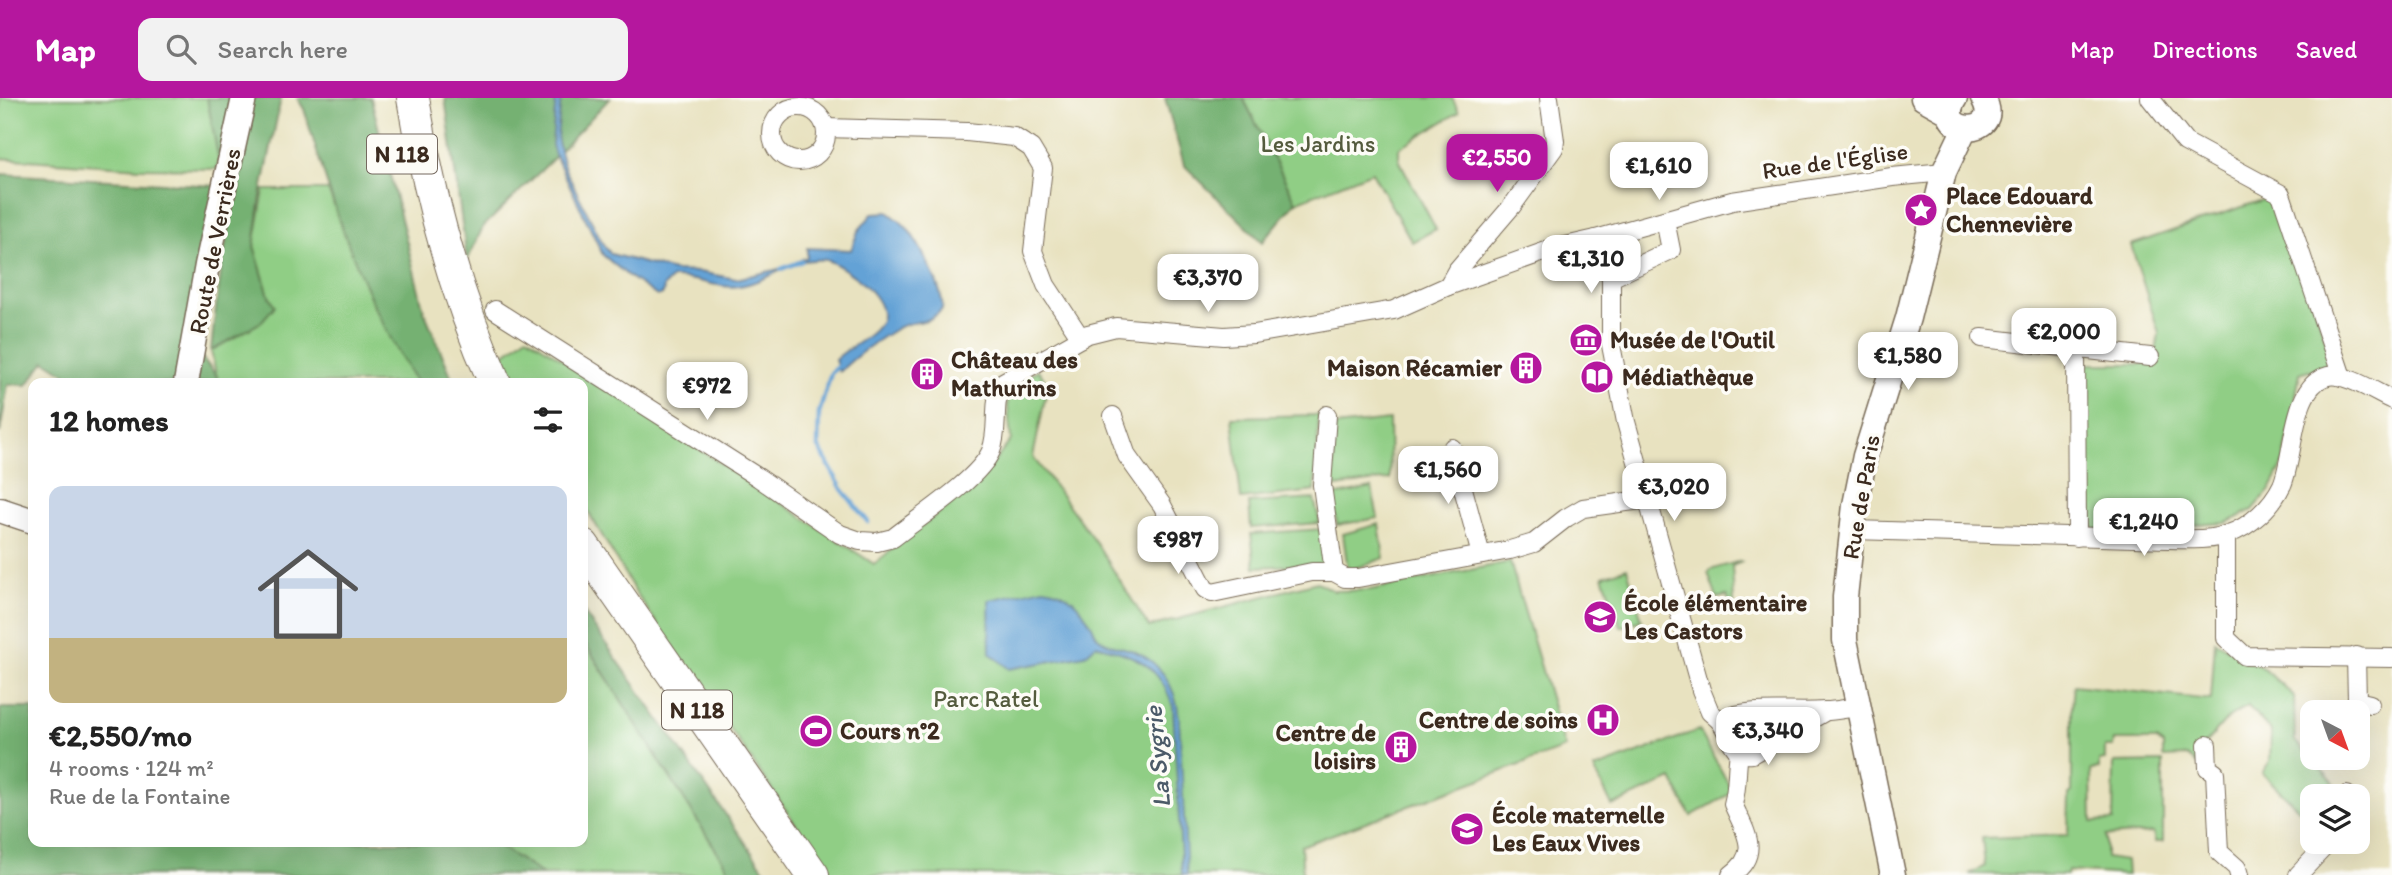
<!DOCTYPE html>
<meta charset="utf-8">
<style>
:root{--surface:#fff;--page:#f2f2f2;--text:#222;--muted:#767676;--accent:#b5179e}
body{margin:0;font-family:Itim,sans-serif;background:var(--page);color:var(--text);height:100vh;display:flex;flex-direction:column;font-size:26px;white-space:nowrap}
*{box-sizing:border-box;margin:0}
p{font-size:23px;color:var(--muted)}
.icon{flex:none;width:38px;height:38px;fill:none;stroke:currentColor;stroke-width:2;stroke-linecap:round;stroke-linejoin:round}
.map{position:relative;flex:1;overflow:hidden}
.drawer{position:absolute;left:28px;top:280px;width:560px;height:469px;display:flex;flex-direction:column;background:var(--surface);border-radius:14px;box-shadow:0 7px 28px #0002}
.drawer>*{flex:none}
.needle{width:46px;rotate:139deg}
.fabs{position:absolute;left:2300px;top:602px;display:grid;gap:14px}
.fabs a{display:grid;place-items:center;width:70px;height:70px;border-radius:14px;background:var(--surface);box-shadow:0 7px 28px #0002;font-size:35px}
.price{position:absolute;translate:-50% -60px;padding:0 16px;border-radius:14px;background:#fff;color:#222;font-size:23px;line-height:46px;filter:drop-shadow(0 2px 4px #0008)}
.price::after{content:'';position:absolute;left:50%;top:42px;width:21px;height:16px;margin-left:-10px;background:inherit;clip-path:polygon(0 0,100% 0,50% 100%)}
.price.selected{background:var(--accent);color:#fff}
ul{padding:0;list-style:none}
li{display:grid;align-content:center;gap:14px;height:371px;padding:0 21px}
li span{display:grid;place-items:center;height:217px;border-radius:14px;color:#555}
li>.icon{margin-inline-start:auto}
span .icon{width:126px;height:126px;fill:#fffc;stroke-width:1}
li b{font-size:30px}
h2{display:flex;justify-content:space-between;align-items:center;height:84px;padding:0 21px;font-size:30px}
header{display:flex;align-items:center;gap:42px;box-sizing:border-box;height:98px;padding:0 35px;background:var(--accent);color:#fff}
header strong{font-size:33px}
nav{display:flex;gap:38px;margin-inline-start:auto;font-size:24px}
.search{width:490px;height:63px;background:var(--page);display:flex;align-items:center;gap:18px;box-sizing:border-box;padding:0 24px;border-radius:14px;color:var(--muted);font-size:26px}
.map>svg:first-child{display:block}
</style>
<header>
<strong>Map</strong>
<div class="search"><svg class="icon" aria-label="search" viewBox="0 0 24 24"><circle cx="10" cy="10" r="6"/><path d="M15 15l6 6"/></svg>Search here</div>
<nav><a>Map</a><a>Directions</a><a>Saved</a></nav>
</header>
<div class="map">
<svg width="2392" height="777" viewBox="0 0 2392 777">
<rect width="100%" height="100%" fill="#fdfcf7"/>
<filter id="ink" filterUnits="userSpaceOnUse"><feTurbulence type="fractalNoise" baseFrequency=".0143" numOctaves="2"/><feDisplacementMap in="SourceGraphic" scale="14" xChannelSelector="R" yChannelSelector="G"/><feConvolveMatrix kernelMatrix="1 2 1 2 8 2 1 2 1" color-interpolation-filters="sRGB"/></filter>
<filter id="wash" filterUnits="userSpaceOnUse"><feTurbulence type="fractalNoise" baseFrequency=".00686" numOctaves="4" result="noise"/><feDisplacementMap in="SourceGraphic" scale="28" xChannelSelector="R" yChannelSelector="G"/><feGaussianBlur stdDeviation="1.57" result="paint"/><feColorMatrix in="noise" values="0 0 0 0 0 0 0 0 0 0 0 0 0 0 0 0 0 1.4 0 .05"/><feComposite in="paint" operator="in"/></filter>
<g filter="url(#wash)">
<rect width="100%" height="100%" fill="#e8e2c0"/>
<g fill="#90ce85" stroke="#667c52" stroke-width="2">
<polygon points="0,0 207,0 219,58 217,71 140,70 0,60"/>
<polygon points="1243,0 1452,0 1459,14 1399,50 1399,62 1436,131 1412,144 1372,74 1296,104"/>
<polygon points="264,92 328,92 374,209 417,285 218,285 211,253 261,224 269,198 254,148"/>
<polygon points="2277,97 2334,267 2329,273 2309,272 2300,275 2283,367 2270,392 2253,412 2226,425 2095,433 2086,415 2085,266 2154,266 2159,235 2131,147"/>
<polygon points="527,238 874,466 981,381 1011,342 1007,299 1016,285 1038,272 1048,286 1033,359 1097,446 1149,529 1317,484 1334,493 1370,492 1510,464 1565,650 1301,748 1303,777 831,777 636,495 583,405 583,285 517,285 502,258"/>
<polygon points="1319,317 1315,393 1241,401 1232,319"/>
<polygon points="1389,322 1390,381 1335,389 1333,379 1335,328"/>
<polygon points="1372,390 1378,420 1337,427 1333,398"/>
<polygon points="1314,401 1320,425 1251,430 1249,405"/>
<polygon points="1379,426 1384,460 1348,473 1343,436"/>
<polygon points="1321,431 1326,466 1255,469 1251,436"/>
<polygon points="1740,463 1742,464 1732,468 1735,520 1727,498 1717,500 1708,475 1710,472"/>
<polygon points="1627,470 1642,522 1621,529 1603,478"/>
<polygon points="583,542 732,777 543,777 502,750 498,744 583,744"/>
<polygon points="2215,543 2263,570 2294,598 2295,643 2340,691 2332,698 2312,698 2312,724 2262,675 2270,663 2271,633 2248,608 2227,621 2200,652 2200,668 2187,658 2163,659 2163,647 2157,642 2114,642 2113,649 2105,649 2105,662 2099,663 2099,671 2091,672 2092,724 2113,723 2114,665 2163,664 2163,744 2155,744 2153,735 2106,738 2106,760 2126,763 2127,777 2068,773 2067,777 1969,776 1985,768 1982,740 2068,737 2069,696 2072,694 2072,609 2074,587 2211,602"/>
<polygon points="1699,632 1733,694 1691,718 1672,681 1612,708 1594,671"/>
</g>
<g fill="#74b172" stroke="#586e48" stroke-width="2">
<polygon points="207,0 236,0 222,56 218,59"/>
<path d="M250,0H281L261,98L254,148L269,198L275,208L261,224L211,253C219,168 238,84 250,0Z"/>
<path d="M297,0H371L424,213L454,285H417C363,202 332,106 304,11Z"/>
<polygon points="445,0 556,0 552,47 556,58 483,129 467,163"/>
<polygon points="561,0 610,0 560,53 557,39"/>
<polygon points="1165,0 1243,0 1296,104 1262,144 1184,67"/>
<polygon points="0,76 217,88 189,244 217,278 218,285 80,285 45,263 27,287 8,286 0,335"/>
<polygon points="583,513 768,777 732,777 583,542"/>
<polygon points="0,610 33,610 33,744 498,744 502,750 543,777 0,777"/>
</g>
<g fill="#63a2d6" stroke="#4f667a" stroke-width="2">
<path d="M556,0H561L557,39L560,53L565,71L604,148L611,156L674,173L699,174L736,181L788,169C768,178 745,192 723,188C705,186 691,179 672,180L664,188L663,196L657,198L628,178L603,157L555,57L552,47Z"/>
<path d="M888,114C894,119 901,123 906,129C918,143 945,193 942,211C928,228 914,221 897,230C877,242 856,258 839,274L835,262C847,249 867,243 878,228C896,205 846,168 826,162C818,160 806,164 799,163L807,159V150L851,152L858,133L873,115Z"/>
<path d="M1044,490C1069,493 1080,507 1092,528C1094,532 1095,535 1097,538C1104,546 1117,548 1127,551C1159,560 1176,588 1179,620L1187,777H1182L1173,609C1160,567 1136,557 1096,547L1085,557L1009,571L990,555L989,502Z"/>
</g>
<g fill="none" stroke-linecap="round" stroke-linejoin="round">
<g stroke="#63a2d6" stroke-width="4.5">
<polyline points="781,171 802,163"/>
<polyline points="839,267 831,275 819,315 818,348 842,391 868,424"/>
</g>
</g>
</g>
<g filter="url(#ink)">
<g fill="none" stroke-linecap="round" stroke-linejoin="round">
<defs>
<g id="street">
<polyline points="2150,0 2185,44 2281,96 2342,279"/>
<circle cx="799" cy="36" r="27"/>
<polyline points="826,30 967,34 1014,39 1031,50 1043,70 1033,153 1046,187 1081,240"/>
<polyline points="1596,141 1611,180 1611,247 1626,324 1701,592 1710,614 1719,622"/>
<polyline points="1611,180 1671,152 1665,122"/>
<polyline points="1448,188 1457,172 1512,108 1554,50 1555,43 1549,0"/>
<path d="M495,212L759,380L840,436L860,443L877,444L893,440C918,420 979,381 991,353C1000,330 991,304 1003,284L1088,236L1116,229L1224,238L1254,236L1394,212L1448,188L1552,151L1596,141L1732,103L1892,79L1944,74"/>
<polyline points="1982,240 2150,259"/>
<polyline points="2076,252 2077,439"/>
<polyline points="1327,317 1322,387 1334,474"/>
<polyline points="1113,318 1127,358 1162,407 1205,491 1212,495 1312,474 1334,474 1345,480 1358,480 1510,452 1534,445 1566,420 1583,410 1648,401"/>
<polyline points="1452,350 1481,457"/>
<path d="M1853,432L2169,441C2189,441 2209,443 2228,436C2250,429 2272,408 2282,387C2295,358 2291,287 2328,278C2344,274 2377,295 2392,302"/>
<polyline points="2226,437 2226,540 2245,558 2392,560"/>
<polyline points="2356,558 2357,603 2370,606"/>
<path d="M1826,613L1752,656C1731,659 1731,636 1719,622C1753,608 1790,616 1825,613C1836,613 1847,610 1858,609"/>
<polyline points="2207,647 2208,670 2215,675 2219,754 2237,770 2239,777"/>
<polyline points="2347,698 2347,697"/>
<path d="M1731,777C1762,755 1745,734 1733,706C1738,689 1736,673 1739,655"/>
<polyline points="2298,777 2329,744"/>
</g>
<g id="secondary">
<polyline points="1923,0 1950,15"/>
<path d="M1955,0C1930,38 2006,41 1983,0"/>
<polyline points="186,285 207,167 244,0"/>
<polyline points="0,412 33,423"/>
<polyline points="1893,777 1845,542 1845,499 1855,407 1865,358 1908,220 1944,74 1965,30"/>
</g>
<g id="highway">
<path d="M413,0C429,99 454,194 495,285"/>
<polyline points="583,447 813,777"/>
</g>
</defs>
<use href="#street" stroke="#786a57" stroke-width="20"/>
<use href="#secondary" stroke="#786a57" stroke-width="27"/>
<use href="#highway" stroke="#786a57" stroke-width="34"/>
<use href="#street" stroke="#fff" stroke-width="18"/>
<use href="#secondary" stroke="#fff" stroke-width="24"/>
<use href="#highway" stroke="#fff" stroke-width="32"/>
</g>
</g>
<defs>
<symbol id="sight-disc" viewBox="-11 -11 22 22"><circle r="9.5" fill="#b5179e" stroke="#fdfcf7"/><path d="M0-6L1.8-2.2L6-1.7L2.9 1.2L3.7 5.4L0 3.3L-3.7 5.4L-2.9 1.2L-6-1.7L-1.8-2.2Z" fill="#fff"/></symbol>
<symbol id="museum-disc" viewBox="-11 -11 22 22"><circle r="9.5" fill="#b5179e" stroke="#fdfcf7"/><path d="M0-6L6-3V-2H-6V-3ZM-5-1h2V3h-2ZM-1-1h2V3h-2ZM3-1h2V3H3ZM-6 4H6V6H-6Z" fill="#fff"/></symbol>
<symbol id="building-disc" viewBox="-11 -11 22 22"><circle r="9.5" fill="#b5179e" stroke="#fdfcf7"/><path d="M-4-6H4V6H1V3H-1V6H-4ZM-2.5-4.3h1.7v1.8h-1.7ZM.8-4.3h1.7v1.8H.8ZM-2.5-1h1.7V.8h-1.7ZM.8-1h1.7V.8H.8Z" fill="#fff"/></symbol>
<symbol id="library-disc" viewBox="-11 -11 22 22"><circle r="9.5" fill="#b5179e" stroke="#fdfcf7"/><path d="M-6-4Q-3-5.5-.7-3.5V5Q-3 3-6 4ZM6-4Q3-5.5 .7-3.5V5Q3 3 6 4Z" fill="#fff"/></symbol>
<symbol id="school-disc" viewBox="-11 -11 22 22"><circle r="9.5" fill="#b5179e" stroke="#fdfcf7"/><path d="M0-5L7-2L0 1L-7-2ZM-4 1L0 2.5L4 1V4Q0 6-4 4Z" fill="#fff"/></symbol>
<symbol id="hospital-disc" viewBox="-11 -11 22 22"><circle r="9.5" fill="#b5179e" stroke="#fdfcf7"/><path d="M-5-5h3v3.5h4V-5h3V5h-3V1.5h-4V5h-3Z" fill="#fff"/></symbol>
<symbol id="stadium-disc" viewBox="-11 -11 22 22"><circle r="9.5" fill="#b5179e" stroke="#fdfcf7"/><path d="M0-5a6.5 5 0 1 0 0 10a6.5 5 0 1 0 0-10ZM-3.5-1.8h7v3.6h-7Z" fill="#fff"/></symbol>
</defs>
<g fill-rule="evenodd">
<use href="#sight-disc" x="1902" y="93" width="38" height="38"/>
<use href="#museum-disc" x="1567" y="223" width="38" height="38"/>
<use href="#building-disc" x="1507" y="251" width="38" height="38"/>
<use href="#building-disc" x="908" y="257" width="38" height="38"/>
<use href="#library-disc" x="1578" y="260" width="38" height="38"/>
<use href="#school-disc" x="1581" y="500" width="38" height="38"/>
<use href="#hospital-disc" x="1584" y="603" width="38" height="38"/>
<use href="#stadium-disc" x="797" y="614" width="38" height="38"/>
<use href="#building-disc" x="1382" y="630" width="38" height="38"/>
<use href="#school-disc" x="1448" y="712" width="38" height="38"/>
</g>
<g text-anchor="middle" stroke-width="7" stroke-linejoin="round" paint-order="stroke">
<g fill="#fdfcf7" stroke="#75695f" stroke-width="2">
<rect x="367" y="36.5" width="70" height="39" rx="5"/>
<rect x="662" y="592.5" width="70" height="39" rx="5"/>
</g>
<g font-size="23" font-weight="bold" fill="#3b2a1e">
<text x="402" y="64">N 118</text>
<text x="697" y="620">N 118</text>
</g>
<g font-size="24" fill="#545b3d" stroke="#fdfcf7">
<text x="1318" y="54">Les Jardins</text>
<text x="986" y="609">Parc Ratel</text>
</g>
<g font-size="24" fill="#3b2a1e" stroke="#fdfcf7">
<text transform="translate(1835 63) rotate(-8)" y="8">Rue de l'Église</text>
<text transform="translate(215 143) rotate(-79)" y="8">Route de Verrières</text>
<text transform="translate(1861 399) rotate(-80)" y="8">Rue de Paris</text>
</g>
<g font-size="24" font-weight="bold" fill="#3b2a1e" stroke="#fdfcf7" text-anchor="start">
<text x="1946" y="106">Place Edouard<tspan x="1946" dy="28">Chennevière</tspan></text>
<text x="1610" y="250">Musée de l'Outil</text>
<text x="951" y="270">Château des<tspan x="951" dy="28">Mathurins</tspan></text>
<text x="1502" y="278" text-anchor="end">Maison Récamier</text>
<text x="1622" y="287">Médiathèque</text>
<text x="1624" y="513">École élémentaire<tspan x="1624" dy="28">Les Castors</tspan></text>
<text x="1578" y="630" text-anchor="end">Centre de soins</text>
<text x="840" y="641">Cours n°2</text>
<text x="1376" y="643" text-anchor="end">Centre de<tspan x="1376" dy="28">loisirs</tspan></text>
<text x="1492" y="725">École maternelle<tspan x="1492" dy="28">Les Eaux Vives</tspan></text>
</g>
<g font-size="26" font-style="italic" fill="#4b5a68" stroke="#fdfcf7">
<text transform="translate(1157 659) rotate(-95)" y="9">La Sygrie</text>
</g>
</g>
</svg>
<div class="fabs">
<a><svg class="needle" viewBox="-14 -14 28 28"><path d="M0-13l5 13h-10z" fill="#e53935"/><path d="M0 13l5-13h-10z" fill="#767676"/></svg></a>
<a><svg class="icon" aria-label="layers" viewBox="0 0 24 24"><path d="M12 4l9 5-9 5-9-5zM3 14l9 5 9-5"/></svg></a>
</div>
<b class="price selected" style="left:1497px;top:96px">€2,550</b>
<b class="price" style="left:1659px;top:104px">€1,610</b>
<b class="price" style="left:1591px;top:197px">€1,310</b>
<b class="price" style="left:1208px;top:216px">€3,370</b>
<b class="price" style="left:2064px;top:270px">€2,000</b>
<b class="price" style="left:1908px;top:294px">€1,580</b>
<b class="price" style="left:707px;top:324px">€972</b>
<b class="price" style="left:1448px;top:408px">€1,560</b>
<b class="price" style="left:1674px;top:425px">€3,020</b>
<b class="price" style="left:2144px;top:460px">€1,240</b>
<b class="price" style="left:1178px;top:478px">€987</b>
<b class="price" style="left:1768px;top:669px">€3,340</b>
<section class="drawer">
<h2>12 homes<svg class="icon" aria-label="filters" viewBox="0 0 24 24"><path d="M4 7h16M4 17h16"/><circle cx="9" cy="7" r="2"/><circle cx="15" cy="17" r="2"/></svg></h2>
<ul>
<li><span style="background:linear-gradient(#c9d6e8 70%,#c2b280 0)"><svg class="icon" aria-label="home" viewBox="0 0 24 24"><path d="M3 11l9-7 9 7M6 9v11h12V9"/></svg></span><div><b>€2,550/mo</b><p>4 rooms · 124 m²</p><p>Rue de la Fontaine</p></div></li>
</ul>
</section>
</div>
